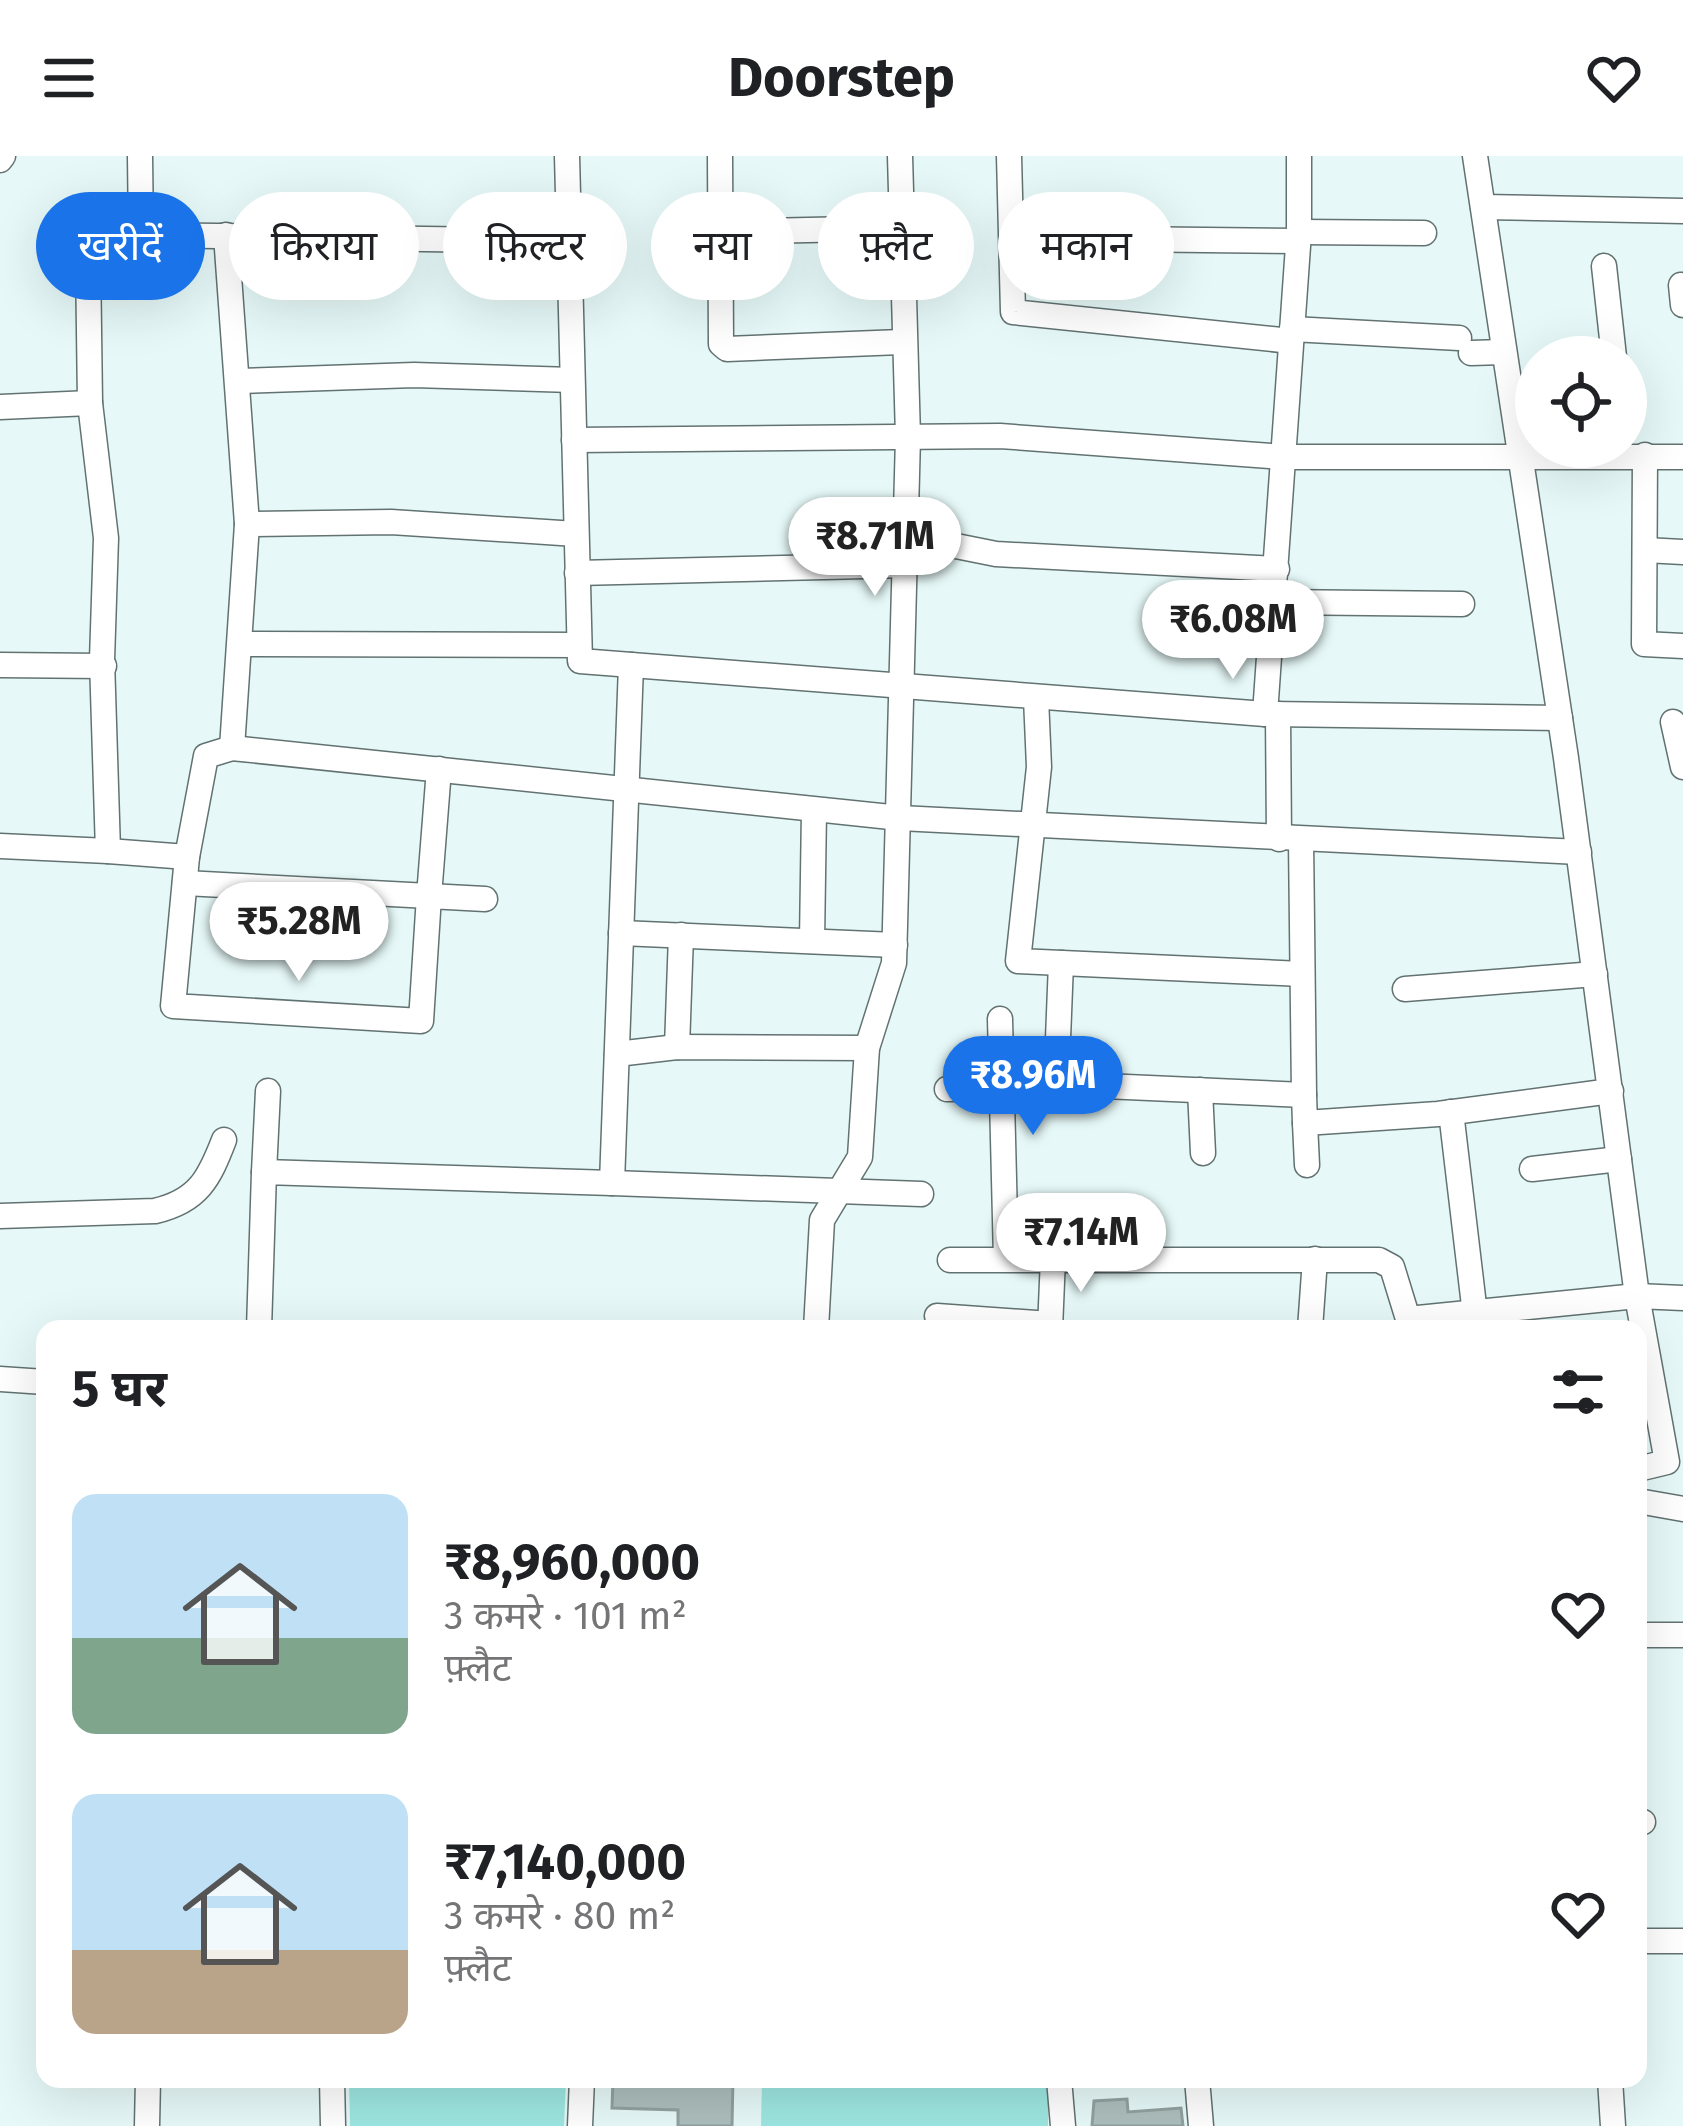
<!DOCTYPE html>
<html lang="hi">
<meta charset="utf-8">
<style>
:root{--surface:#fff;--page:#f2f2f2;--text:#202124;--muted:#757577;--accent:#1a73e8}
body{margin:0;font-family:"Fira Sans","Noto Sans Devanagari",sans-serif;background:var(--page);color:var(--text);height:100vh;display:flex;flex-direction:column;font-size:45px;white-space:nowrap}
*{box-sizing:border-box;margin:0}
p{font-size:39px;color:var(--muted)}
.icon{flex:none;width:66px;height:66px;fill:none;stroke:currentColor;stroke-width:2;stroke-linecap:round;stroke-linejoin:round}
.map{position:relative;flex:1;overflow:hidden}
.sheet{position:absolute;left:36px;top:1164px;width:1611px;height:768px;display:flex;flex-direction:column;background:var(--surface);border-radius:24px;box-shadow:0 12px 48px #0002}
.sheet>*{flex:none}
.banner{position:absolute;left:36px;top:36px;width:1611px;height:108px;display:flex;gap:24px}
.controls{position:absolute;left:1515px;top:180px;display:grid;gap:24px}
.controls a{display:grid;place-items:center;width:132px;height:132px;border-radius:50%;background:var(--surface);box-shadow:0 12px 48px #0002;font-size:60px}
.price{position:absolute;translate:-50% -102px;padding:0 27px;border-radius:42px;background:#fff;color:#222;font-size:39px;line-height:78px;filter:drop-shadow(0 3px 6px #0008)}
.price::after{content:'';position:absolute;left:50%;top:72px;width:36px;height:27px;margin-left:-18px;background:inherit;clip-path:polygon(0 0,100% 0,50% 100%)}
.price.active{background:var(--accent);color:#fff}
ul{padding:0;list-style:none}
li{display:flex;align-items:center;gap:36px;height:300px;padding:0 36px}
li span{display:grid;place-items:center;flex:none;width:336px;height:240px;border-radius:24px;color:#555}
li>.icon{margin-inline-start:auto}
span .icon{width:144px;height:144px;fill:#fffc;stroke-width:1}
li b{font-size:51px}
h2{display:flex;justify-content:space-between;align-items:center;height:144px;padding:0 36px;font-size:51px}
.chip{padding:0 42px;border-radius:54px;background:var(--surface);box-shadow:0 12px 48px #0002;font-size:42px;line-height:108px}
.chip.active{background:var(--accent);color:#fff}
header{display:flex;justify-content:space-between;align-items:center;height:156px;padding:0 36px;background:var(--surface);font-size:54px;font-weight:700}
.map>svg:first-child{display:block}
</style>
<header><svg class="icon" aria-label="menu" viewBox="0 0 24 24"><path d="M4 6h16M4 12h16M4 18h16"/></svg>Doorstep<svg class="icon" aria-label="heart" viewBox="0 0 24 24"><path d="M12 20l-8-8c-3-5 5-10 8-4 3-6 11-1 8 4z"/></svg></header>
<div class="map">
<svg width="1683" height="1970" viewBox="0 0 1683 1970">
<rect width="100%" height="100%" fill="#e6f9f8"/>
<g fill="#9de6e1">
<polygon points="349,1923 566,1923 564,1970 350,1970"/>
<polygon points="762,1923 1048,1923 1048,1970 761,1970"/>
</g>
<g fill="#acbebd" stroke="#90a1a0" stroke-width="3">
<polygon points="613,1923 733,1923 732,1970 678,1970 678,1954 612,1952"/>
<polygon points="1127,1943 1128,1956 1181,1952 1183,1970 1092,1970 1094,1945"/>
</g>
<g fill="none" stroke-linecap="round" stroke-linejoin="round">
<defs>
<g id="minor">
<polyline points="140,0 141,79 567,85"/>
<polyline points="567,0 580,505 1265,558 1560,562"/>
<polyline points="720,0 721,188 727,193 901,186"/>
<polyline points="1009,0 1013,156 1291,185"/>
<polyline points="1475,0 1566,602 1637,1140 1667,1306 1638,1313"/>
<polyline points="0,4 3,0"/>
<polyline points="1483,51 1683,55"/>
<polyline points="722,76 900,72"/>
<polyline points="1299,76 1424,77"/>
<polyline points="226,79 247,368"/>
<polyline points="1116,83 1298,85"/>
<polyline points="1604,110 1614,201"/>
<polyline points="1681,129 1683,149"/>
<polyline points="1292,173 1459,182"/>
<polyline points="1471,197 1503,196"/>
<polyline points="238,225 414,219 572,224"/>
<polyline points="0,251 90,247"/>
<polyline points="574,284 1000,280 1284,301 1683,301"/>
<polyline points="1645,299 1644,488 1683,490"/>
<polyline points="906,380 996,398 1277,413"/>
<polyline points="1645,394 1683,396"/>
<polyline points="577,417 906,409"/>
<polyline points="1275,446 1462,448"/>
<polyline points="241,488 579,489"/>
<polyline points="0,509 104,510"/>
<polyline points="631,509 612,1027 921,1038"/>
<polyline points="1036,542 1039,611 1018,805 1302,818"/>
<polyline points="1265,558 1299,76 1299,0"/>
<polyline points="1278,558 1279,683"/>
<polyline points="1673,566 1683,611"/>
<polyline points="232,592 900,662 1579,696"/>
<polyline points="0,690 108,695 102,504 106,382 90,247 88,102"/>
<polyline points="108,695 187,701 206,600 232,592 247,368 391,366 576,378"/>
<polyline points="187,701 173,850 421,865 429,740 485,743"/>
<polyline points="185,727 429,740 439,613"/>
<polyline points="621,777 895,789"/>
<polyline points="812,785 814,654"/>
<polyline points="1061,807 1057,908 1082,929 1304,939 1301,684"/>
<polyline points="1405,833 1595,818"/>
<polyline points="1000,863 1006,1103"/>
<polyline points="677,891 681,779"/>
<polyline points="617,898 677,891 867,892"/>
<polyline points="947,933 1001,932"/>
<polyline points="1200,934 1203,997"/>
<polyline points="1304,939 1305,967 1438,958 1611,935"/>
<polyline points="1451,956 1475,1158"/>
<polyline points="1305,967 1307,1009"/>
<polyline points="1532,1013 1619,1003"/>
<polyline points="264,1016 268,935"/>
<path d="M0,1060L155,1055C198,1045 209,1023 224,984"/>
<polyline points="950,1104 1379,1104 1392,1111 1408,1163 1637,1140 1683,1142"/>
<polyline points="937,1160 1050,1168"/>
<polyline points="259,1173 264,1016 612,1027"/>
<polyline points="816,1173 822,1064 860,1001 867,892 894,807 908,281 900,0"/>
<polyline points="1050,1173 1053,1102"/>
<polyline points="1310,1173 1315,1103"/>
<polyline points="0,1223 45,1226"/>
<polyline points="1638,1345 1683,1353"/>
<polyline points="1638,1479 1683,1479"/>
<polyline points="1638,1666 1643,1666"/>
<polyline points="1638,1785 1683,1785"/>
<polyline points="332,1923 333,1970"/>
<polyline points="1059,1923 1063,1970"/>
<polyline points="1197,1923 1201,1970"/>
<polyline points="1610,1923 1613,1970"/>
<polyline points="147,1970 148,1923"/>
<polyline points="580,1970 582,1923"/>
</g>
</defs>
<use href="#minor" stroke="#627271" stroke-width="27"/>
<use href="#minor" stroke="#fff" stroke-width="24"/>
</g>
</svg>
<div class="controls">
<a><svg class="icon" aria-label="locate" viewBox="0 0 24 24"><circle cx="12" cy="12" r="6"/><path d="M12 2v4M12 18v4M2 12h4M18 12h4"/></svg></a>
</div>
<b class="price" style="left:875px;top:443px">₹8.71M</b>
<b class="price" style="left:1233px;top:526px">₹6.08M</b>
<b class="price" style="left:299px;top:828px">₹5.28M</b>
<b class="price active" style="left:1033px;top:982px">₹8.96M</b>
<b class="price" style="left:1081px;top:1139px">₹7.14M</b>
<div class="banner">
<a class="chip active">खरीदें</a>
<a class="chip">किराया</a>
<a class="chip">फ़िल्टर</a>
<a class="chip">नया</a>
<a class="chip">फ़्लैट</a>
<a class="chip">मकान</a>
</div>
<section class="sheet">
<h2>5 घर<svg class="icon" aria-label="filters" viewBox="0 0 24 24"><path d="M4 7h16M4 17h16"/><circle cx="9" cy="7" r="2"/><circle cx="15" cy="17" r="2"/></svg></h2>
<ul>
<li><span style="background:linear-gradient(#bfe0f5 60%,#7fa58c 0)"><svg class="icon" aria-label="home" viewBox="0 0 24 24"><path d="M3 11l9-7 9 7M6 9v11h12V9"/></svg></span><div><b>₹8,960,000</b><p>3 कमरे · 101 m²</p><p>फ़्लैट</p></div><svg class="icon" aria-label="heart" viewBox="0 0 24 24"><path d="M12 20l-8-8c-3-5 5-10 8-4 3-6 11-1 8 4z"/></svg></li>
<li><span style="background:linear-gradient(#bfe0f5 65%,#b9a48a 0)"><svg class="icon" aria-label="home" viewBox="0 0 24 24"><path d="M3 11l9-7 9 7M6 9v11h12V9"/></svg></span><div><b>₹7,140,000</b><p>3 कमरे · 80 m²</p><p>फ़्लैट</p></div><svg class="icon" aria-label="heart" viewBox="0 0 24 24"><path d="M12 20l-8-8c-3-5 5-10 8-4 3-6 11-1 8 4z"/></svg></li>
</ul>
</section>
</div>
